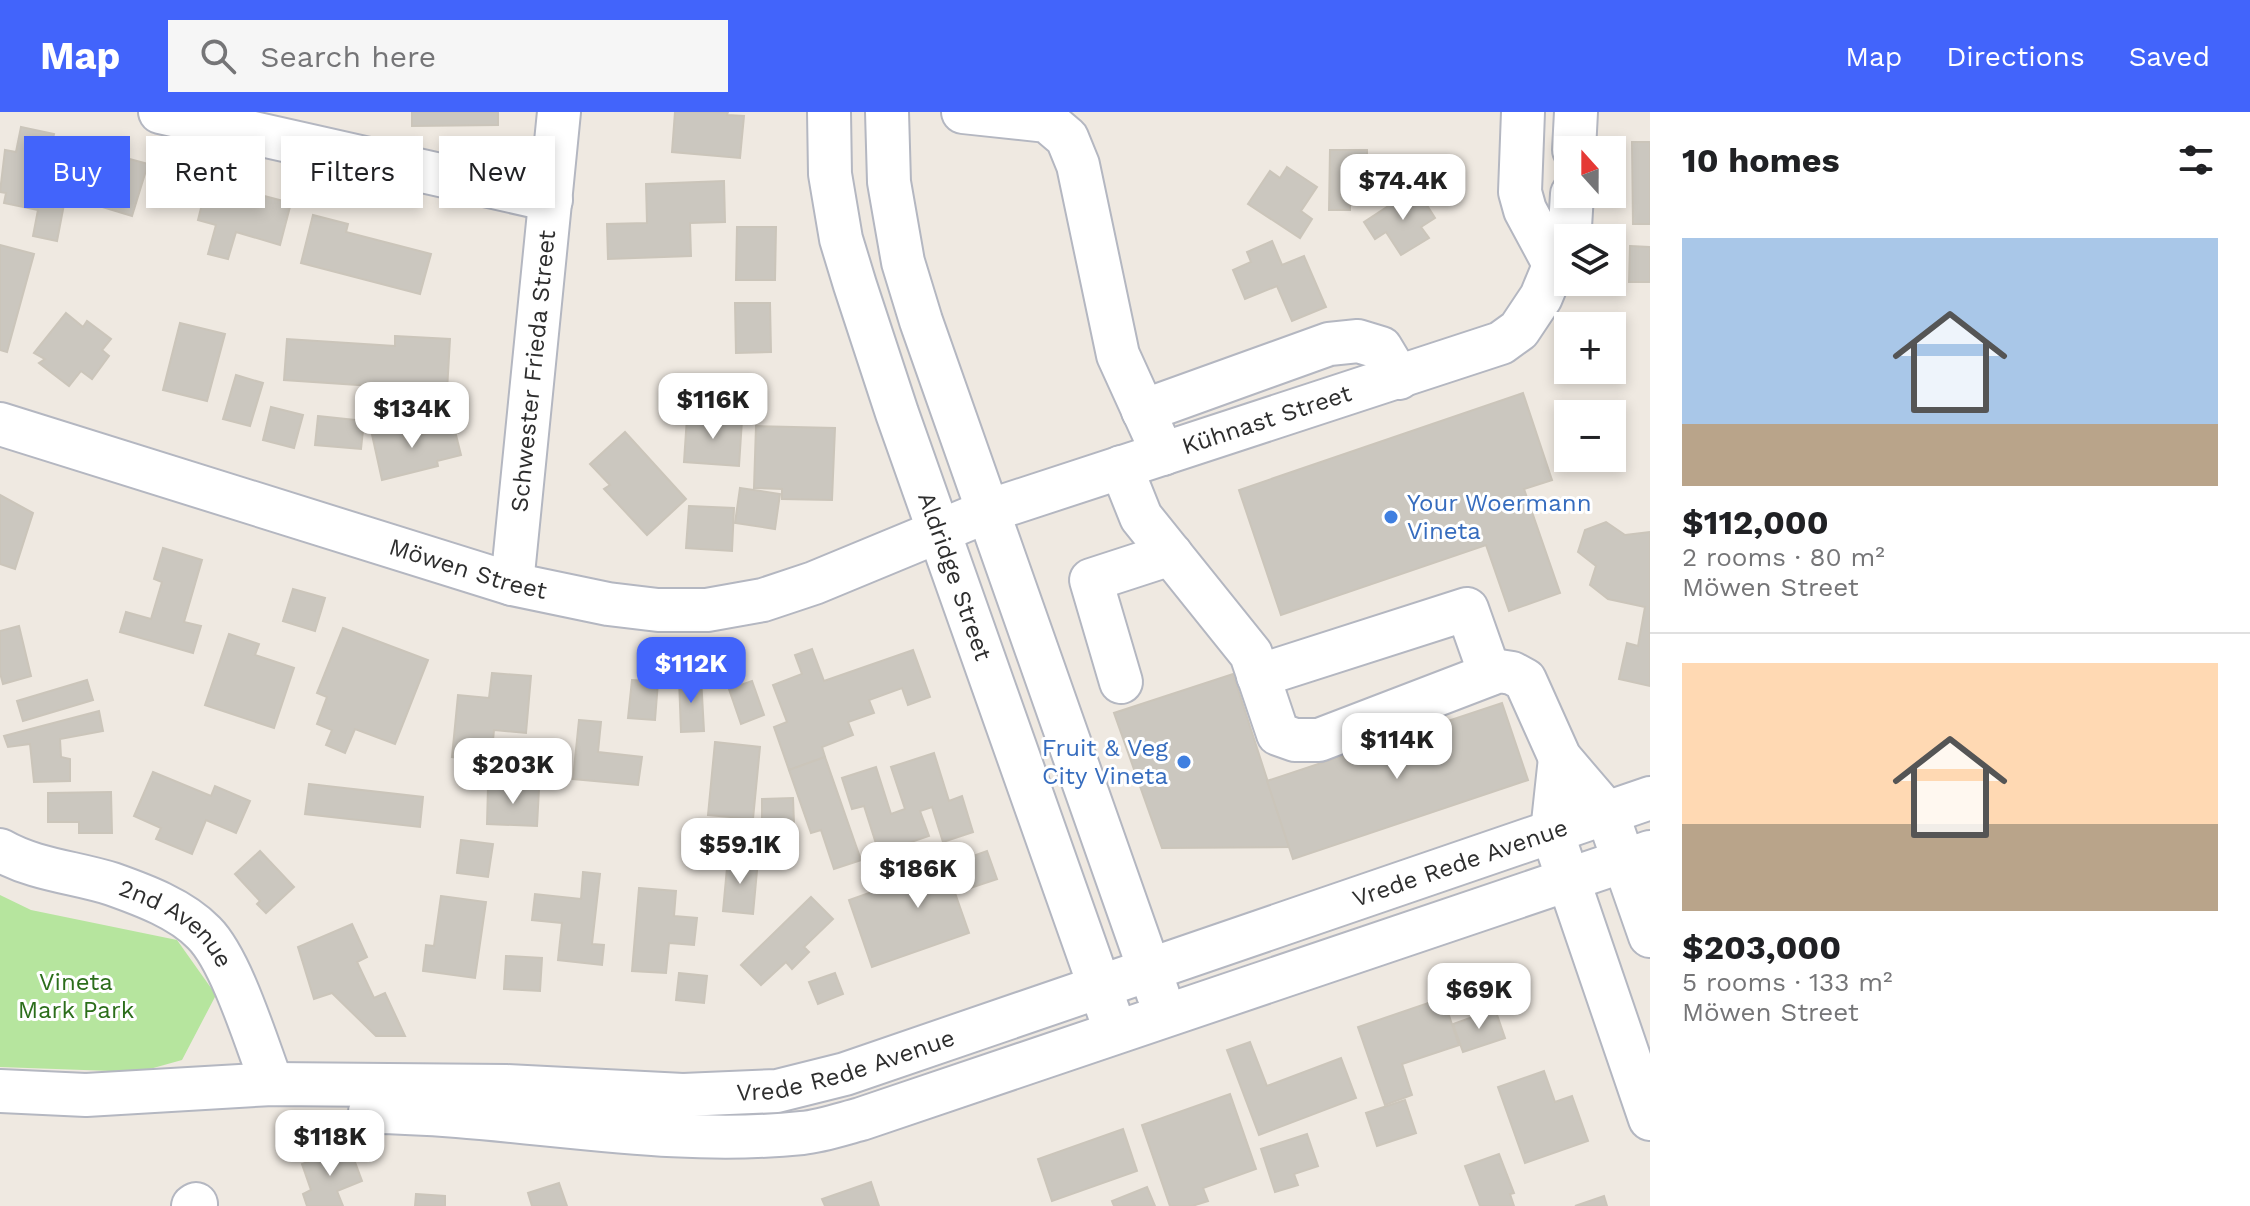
<!DOCTYPE html>
<meta charset="utf-8">
<style>
:root{--surface:#fff;--page:#f6f6f6;--text:#202124;--muted:#757577;--line:#e0e0e0;--accent:#4264fb}
body{margin:0;font-family:"Work Sans",sans-serif;background:var(--page);color:var(--text);height:100vh;display:flex;flex-direction:column;font-size:30px;white-space:nowrap}
*{box-sizing:border-box;margin:0}
p{font-size:26px;color:var(--muted)}
.icon{flex:none;width:44px;height:44px;fill:none;stroke:currentColor;stroke-width:2;stroke-linecap:round;stroke-linejoin:round}
.map{position:relative;flex:1;overflow:hidden}
.sheet{display:flex;flex-direction:column;background:var(--surface);width:600px}
.sheet>*{flex:none}
.guide{position:absolute;left:24px;top:24px;width:760px;height:72px;display:flex;gap:16px}
.needle{width:52px;rotate:339deg}
.buttons{position:absolute;left:1554px;top:24px;display:grid;gap:16px}
.buttons a{display:grid;place-items:center;width:72px;height:72px;border-radius:0px;background:var(--surface);box-shadow:0 4px 12px #0003;font-size:40px}
.price{position:absolute;translate:-50% -68px;padding:0 18px;border-radius:16px;background:#fff;color:#222;font-size:26px;line-height:52px;filter:drop-shadow(0 2px 4px #0008)}
.price::after{content:'';position:absolute;left:50%;top:48px;width:24px;height:18px;margin-left:-12px;background:inherit;clip-path:polygon(0 0,100% 0,50% 100%)}
.price.current{background:var(--accent);color:#fff}
ul{padding:0;list-style:none}
li{display:grid;align-content:center;gap:16px;height:424px;padding:0 32px}
li+li{border-top:2px solid var(--line)}
li span{display:grid;place-items:center;height:248px;border-radius:0px;color:#555}
li>.icon{margin-inline-start:auto}
span .icon{width:144px;height:144px;fill:#fffc;stroke-width:1}
li b{font-size:34px}
h2{display:flex;justify-content:space-between;align-items:center;height:96px;padding:0 32px;font-size:34px}
.chip{padding:0 28px;border-radius:0px;background:var(--surface);box-shadow:0 4px 12px #0003;font-size:28px;line-height:72px}
.chip.current{background:var(--accent);color:#fff}
header{display:flex;align-items:center;gap:48px;box-sizing:border-box;height:112px;padding:0 40px;background:var(--accent);color:#fff}
header strong{font-size:38px}
nav{display:flex;gap:44px;margin-inline-start:auto;font-size:28px}
.search{width:560px;height:72px;background:var(--page);display:flex;align-items:center;gap:20px;box-sizing:border-box;padding:0 28px;border-radius:0px;color:var(--muted);font-size:30px}
main{display:flex;flex:1;min-height:0}
.map>svg:first-child{display:block}
</style>
<header>
<strong>Map</strong>
<div class="search"><svg class="icon" aria-label="search" viewBox="0 0 24 24"><circle cx="10" cy="10" r="6"/><path d="M15 15l6 6"/></svg>Search here</div>
<nav><a>Map</a><a>Directions</a><a>Saved</a></nav>
</header>
<main>
<div class="map">
<svg width="1650" height="1094" viewBox="0 0 1650 1094">
<rect width="100%" height="100%" fill="#efe9e1"/>
<polygon fill="#b6e59e" points="0,783 31,798 177,828 216,883 182,948 139,960 0,955"/>
<g fill="#cbc7bf" stroke="#cbc5ba" stroke-width="2">
<polygon points="412,0 498,0 498,13 412,14"/>
<polygon points="675,0 728,0 727,3 744,4 740,46 672,40"/>
<polygon points="21,15 54,22 42,82 65,87 57,129 33,124 38,98 4,91 6,81 0,80 5,38 16,40"/>
<polygon points="1632,30 1650,30 1650,112 1633,112"/>
<polygon points="1330,38 1367,38 1367,47 1379,47 1379,90 1350,90 1350,98 1329,98"/>
<polygon points="111,42 148,52 132,104 96,93"/>
<polygon points="1287,55 1317,75 1301,99 1312,107 1300,126 1248,92 1270,59 1280,66"/>
<polygon points="724,69 725,110 690,111 691,144 608,147 607,112 647,111 646,72"/>
<polygon points="227,74 291,91 280,133 236,120 228,147 208,142 216,113 198,108 204,84 223,89"/>
<polygon points="1416,76 1435,106 1421,115 1429,126 1401,143 1386,120 1375,127 1364,110"/>
<polygon points="313,103 348,112 346,120 431,142 420,182 301,151"/>
<polygon points="737,115 776,115 775,168 736,168"/>
<polygon points="1272,129 1282,153 1304,144 1326,195 1292,209 1277,174 1245,187 1233,158 1251,150 1247,140"/>
<polygon points="0,133 34,142 7,240 0,238"/>
<polygon points="1630,134 1650,135 1650,170 1629,170"/>
<polygon points="735,191 770,191 771,240 736,241"/>
<polygon points="66,201 83,215 87,209 111,227 102,238 109,244 92,267 81,259 69,274 39,251 45,247 34,241"/>
<polygon points="180,211 225,222 207,289 163,278"/>
<polygon points="395,224 450,227 447,279 284,268 287,227 395,234"/>
<polygon points="236,263 263,271 250,314 223,307"/>
<polygon points="1523,281 1552,368 1524,377 1560,481 1509,499 1486,433 1281,503 1239,378"/>
<polygon points="271,295 303,303 294,336 263,328"/>
<polygon points="318,304 364,309 361,337 315,333"/>
<polygon points="687,305 742,308 739,354 684,350"/>
<polygon points="400,311 404,327 454,315 461,343 437,349 438,354 382,368 371,318"/>
<polygon points="756,314 835,316 832,388 782,387 782,377 754,376"/>
<polygon points="625,320 686,387 647,423 604,377 610,373 590,352"/>
<polygon points="740,376 780,382 775,417 735,411"/>
<polygon points="0,383 33,401 15,457 0,452"/>
<polygon points="689,394 734,396 732,439 686,436"/>
<polygon points="1606,410 1625,423 1650,420 1650,574 1619,567 1627,531 1638,534 1645,495 1608,487 1590,473 1596,454 1578,440 1585,418"/>
<polygon points="163,436 202,448 184,510 201,514 193,541 120,520 126,500 151,507 162,470 154,467"/>
<polygon points="293,477 325,486 315,519 283,509"/>
<polygon points="19,514 31,564 3,572 0,561 0,519"/>
<polygon points="343,516 428,548 395,632 355,617 345,641 326,633 332,618 317,612 327,585 317,581"/>
<polygon points="229,522 259,532 255,543 294,556 274,616 205,593"/>
<polygon points="812,537 824,569 913,538 930,585 908,593 902,576 869,588 874,601 848,610 853,623 822,635 825,645 789,658 774,615 787,610 773,573 802,562 795,543"/>
<polygon points="492,561 531,564 526,621 494,618 491,649 452,645 458,583 489,586"/>
<polygon points="1233,562 1289,735 1162,736 1114,601"/>
<polygon points="701,565 704,619 681,620 679,566"/>
<polygon points="87,568 93,588 23,609 17,589"/>
<polygon points="632,568 658,570 655,608 628,606"/>
<polygon points="752,569 764,603 741,612 729,577"/>
<polygon points="1502,591 1528,668 1293,747 1267,669"/>
<polygon points="99,599 103,619 60,627 61,645 70,647 70,669 34,670 30,632 8,635 4,624"/>
<polygon points="579,608 601,610 598,640 642,645 638,673 573,667"/>
<polygon points="715,630 760,635 753,707 708,703"/>
<polygon points="934,641 949,689 962,684 973,720 943,730 932,695 920,699 929,724 879,741 864,694 852,697 842,666 876,655 891,702 905,697 891,655"/>
<polygon points="825,645 861,748 834,757 821,718 811,721 789,658"/>
<polygon points="153,660 211,684 215,674 250,689 236,721 206,708 192,742 156,727 161,716 134,704"/>
<polygon points="309,672 423,685 420,715 305,702"/>
<polygon points="488,675 539,677 537,714 487,712"/>
<polygon points="111,680 112,721 79,721 79,710 48,710 48,681"/>
<polygon points="793,686 795,736 750,738 748,707 762,707 762,687"/>
<polygon points="461,728 493,732 488,765 457,761"/>
<polygon points="260,739 294,775 266,801 257,792 260,789 235,762"/>
<polygon points="987,739 997,767 955,781 969,821 872,855 849,788"/>
<polygon points="728,745 758,748 753,802 723,799"/>
<polygon points="583,760 600,762 592,832 604,833 602,853 558,848 562,811 532,808 535,782 581,787"/>
<polygon points="639,776 676,779 674,804 697,806 694,833 669,831 666,861 632,859"/>
<polygon points="441,784 486,790 475,866 423,859 426,833 434,834"/>
<polygon points="811,785 833,807 804,835 809,840 792,857 786,850 761,873 741,853"/>
<polygon points="352,812 367,845 357,850 374,886 385,881 405,924 376,924 332,881 314,887 298,835"/>
<polygon points="506,844 542,846 540,879 504,877"/>
<polygon points="679,861 707,864 704,891 676,888"/>
<polygon points="835,861 843,882 818,892 809,870"/>
<polygon points="1443,886 1459,933 1402,952 1412,983 1385,993 1358,915"/>
<polygon points="1495,897 1505,926 1463,940 1453,912"/>
<polygon points="1250,930 1267,974 1341,946 1356,986 1259,1023 1227,938"/>
<polygon points="1544,959 1555,990 1572,984 1588,1029 1525,1051 1498,975"/>
<polygon points="1230,982 1256,1057 1203,1076 1208,1089 1192,1094 1170,1094 1142,1013"/>
<polygon points="1405,988 1416,1021 1377,1034 1366,1001"/>
<polygon points="1123,1017 1137,1059 1052,1089 1038,1047"/>
<polygon points="1307,1022 1318,1054 1294,1062 1298,1073 1275,1080 1261,1037"/>
<polygon points="349,1034 362,1069 337,1079 343,1094 307,1094 303,1082 311,1078 302,1052"/>
<polygon points="1499,1042 1514,1081 1510,1082 1514,1094 1480,1094 1465,1054"/>
<polygon points="871,1070 879,1094 825,1094 822,1087"/>
<polygon points="559,1071 567,1094 532,1094 528,1081"/>
<polygon points="1147,1075 1155,1094 1114,1094 1112,1089"/>
<polygon points="416,1082 445,1084 445,1094 415,1094"/>
<polygon points="1604,1084 1607,1094 1575,1094"/>
</g>
<g fill="none" stroke-linecap="round" stroke-linejoin="round">
<defs>
<g id="minor">
<polyline points="160,0 551,88"/>
<path id="s1" d="M829,0L830,62L841,127L855,173L897,301L1109,901"/>
<polyline points="887,0 889,70 903,150 921,209 1158,882"/>
<polyline points="963,0 1047,9 1067,26 1078,53 1118,243 1163,342"/>
<polyline points="1523,0 1520,80 1525,98 1554,152"/>
<polyline points="1574,38 1576,0"/>
<polyline points="1143,299 1329,232 1358,229 1381,236 1399,266"/>
<path id="s2" d="M0,312L512,472L608,492L658,498H707L763,488L814,471L988,399L1501,231L1519,218L1541,185L1570,115L1572,82"/>
<polyline points="1121,355 1141,405 1251,542 1278,622 1295,628 1319,628 1499,559 1512,561 1525,568 1560,646 1607,701 1650,824"/>
<path id="s3" d="M512,472L559,0"/>
<polyline points="1258,564 1467,497 1490,562"/>
<polyline points="1121,570 1091,468 1171,442"/>
<polyline points="1560,646 1552,720 1650,1007"/>
<path id="s4" d="M0,738C35,758 74,760 112,772C143,783 181,797 204,821C232,849 257,933 272,972"/>
<path id="s5" d="M0,979L86,983L272,972L506,974L683,983L777,979L845,962L1650,686"/>
<path d="M370,1000C514,1001 658,1036 802,1021C822,1019 842,1012 861,1007L1650,740"/>
<polyline points="193,1094 196,1092"/>
</g>
</defs>
<use href="#minor" stroke="#b4b7c1" stroke-width="46"/>
<use href="#minor" stroke="#fff" stroke-width="42"/>
</g>
<g fill="#3f7fe0" stroke="#fff" stroke-width="3">
<circle cx="1391" cy="405" r="8"/>
<circle cx="1184" cy="650" r="8"/>
</g>
<g text-anchor="middle" stroke-width="6" stroke-linejoin="round" paint-order="stroke">
<g font-size="24" fill="#2e2e2e" stroke="#fff">
<text dy="8" stroke="none"><textPath href="#s3" startOffset="214">Schwester Frieda Street</textPath></text>
<text dy="8" stroke="none"><textPath href="#s2" startOffset="1326">Kühnast Street</textPath></text>
<text dy="8" stroke="none"><textPath href="#s2" startOffset="490">Möwen Street</textPath></text>
<text dy="8" stroke="none"><textPath href="#s1" startOffset="484">Aldridge Street</textPath></text>
<text dy="8" stroke="none"><textPath href="#s5" startOffset="1498">Vrede Rede Avenue</textPath></text>
<text dy="8" stroke="none"><textPath href="#s4" startOffset="194">2nd Avenue</textPath></text>
<text dy="8" stroke="none"><textPath href="#s5" startOffset="850">Vrede Rede Avenue</textPath></text>
</g>
<g font-size="24" fill="#366cbe" stroke="#fff" text-anchor="start">
<text x="1407" y="399">Your Woermann<tspan x="1407" dy="28">Vineta</tspan></text>
<text x="1168" y="644" text-anchor="end">Fruit &amp; Veg<tspan x="1168" dy="28">City Vineta</tspan></text>
</g>
<g font-size="24" fill="#2c6e1b" stroke="#fff">
<text x="76" y="878">Vineta<tspan x="76" dy="28">Mark Park</tspan></text>
</g>
</g>
</svg>
<div class="buttons">
<a><svg class="needle" viewBox="-14 -14 28 28"><path d="M0-13l5 13h-10z" fill="#e53935"/><path d="M0 13l5-13h-10z" fill="#757577"/></svg></a>
<a><svg class="icon" aria-label="layers" viewBox="0 0 24 24"><path d="M12 4l9 5-9 5-9-5zM3 14l9 5 9-5"/></svg></a>
<a>+</a>
<a>−</a>
</div>
<b class="price" style="left:1403px;top:110px">$74.4K</b>
<b class="price" style="left:713px;top:329px">$116K</b>
<b class="price" style="left:412px;top:338px">$134K</b>
<b class="price current" style="left:691px;top:593px">$112K</b>
<b class="price" style="left:1397px;top:669px">$114K</b>
<b class="price" style="left:513px;top:694px">$203K</b>
<b class="price" style="left:740px;top:774px">$59.1K</b>
<b class="price" style="left:918px;top:798px">$186K</b>
<b class="price" style="left:1479px;top:919px">$69K</b>
<b class="price" style="left:330px;top:1066px">$118K</b>
<div class="guide">
<a class="chip current">Buy</a>
<a class="chip">Rent</a>
<a class="chip">Filters</a>
<a class="chip">New</a>
</div>
</div>
<section class="sheet">
<h2>10 homes<svg class="icon" aria-label="filters" viewBox="0 0 24 24"><path d="M4 7h16M4 17h16"/><circle cx="9" cy="7" r="2"/><circle cx="15" cy="17" r="2"/></svg></h2>
<ul>
<li><span style="background:linear-gradient(#a9c7e8 75%,#b9a48a 0)"><svg class="icon" aria-label="home" viewBox="0 0 24 24"><path d="M3 11l9-7 9 7M6 9v11h12V9"/></svg></span><div><b>$112,000</b><p>2 rooms · 80 m²</p><p>Möwen Street</p></div></li>
<li><span style="background:linear-gradient(#ffd9b3 65%,#b9a48a 0)"><svg class="icon" aria-label="home" viewBox="0 0 24 24"><path d="M3 11l9-7 9 7M6 9v11h12V9"/></svg></span><div><b>$203,000</b><p>5 rooms · 133 m²</p><p>Möwen Street</p></div></li>
</ul>
</section>
</main>
